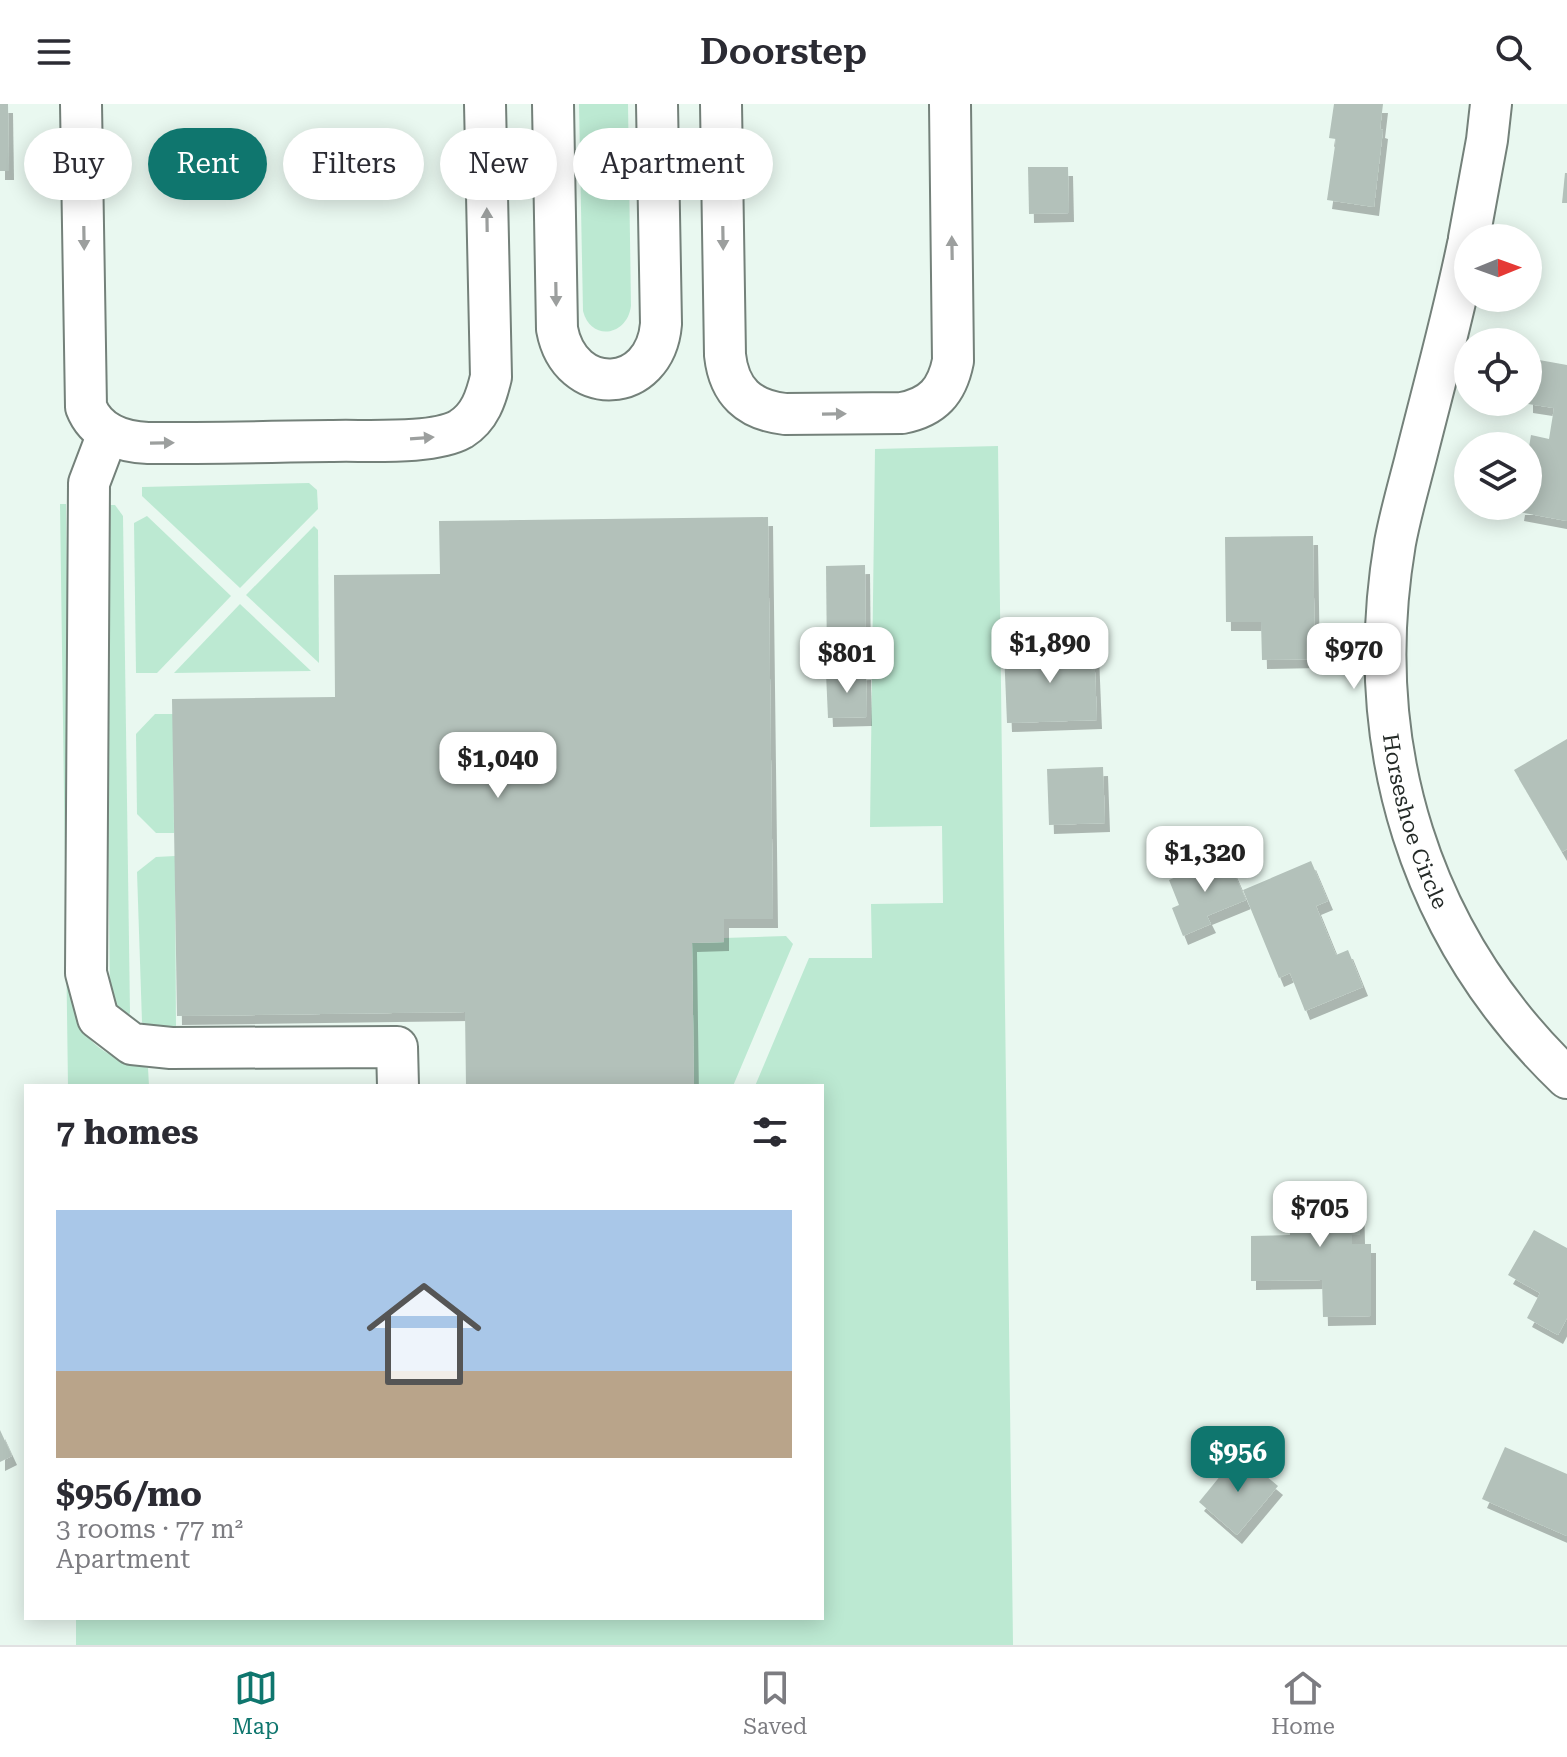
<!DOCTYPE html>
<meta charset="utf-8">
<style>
:root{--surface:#fff;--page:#f7f7f7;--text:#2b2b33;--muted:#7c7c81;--line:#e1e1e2;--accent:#0f766e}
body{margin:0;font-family:"Roboto Serif",serif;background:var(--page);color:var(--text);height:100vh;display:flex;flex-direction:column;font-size:30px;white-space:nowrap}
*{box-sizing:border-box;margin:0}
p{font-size:26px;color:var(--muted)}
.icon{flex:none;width:44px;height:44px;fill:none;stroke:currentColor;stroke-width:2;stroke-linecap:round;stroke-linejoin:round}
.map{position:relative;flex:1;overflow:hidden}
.sheet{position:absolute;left:24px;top:980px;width:800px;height:536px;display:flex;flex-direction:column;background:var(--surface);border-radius:0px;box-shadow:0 4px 20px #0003}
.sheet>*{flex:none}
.hud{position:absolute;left:24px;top:24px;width:800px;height:72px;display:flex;gap:16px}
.needle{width:52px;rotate:89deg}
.buttons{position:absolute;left:1454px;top:120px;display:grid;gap:16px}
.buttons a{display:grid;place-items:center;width:88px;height:88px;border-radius:50%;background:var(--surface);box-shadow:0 4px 20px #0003;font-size:40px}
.price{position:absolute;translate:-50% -68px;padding:0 18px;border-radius:16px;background:#fff;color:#222;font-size:26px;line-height:52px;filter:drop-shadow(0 2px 4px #0008)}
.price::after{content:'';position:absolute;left:50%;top:48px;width:24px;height:18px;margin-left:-12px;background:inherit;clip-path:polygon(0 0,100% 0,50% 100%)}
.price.on{background:var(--accent);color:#fff}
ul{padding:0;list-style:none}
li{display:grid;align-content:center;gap:16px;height:424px;padding:0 32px}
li+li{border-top:2px solid var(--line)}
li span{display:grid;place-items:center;height:248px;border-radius:0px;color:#555}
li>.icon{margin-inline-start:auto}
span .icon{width:144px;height:144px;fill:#fffc;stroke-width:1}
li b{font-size:34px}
h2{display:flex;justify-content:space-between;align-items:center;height:96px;padding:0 32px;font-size:34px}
.pill{padding:0 28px;border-radius:36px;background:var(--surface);box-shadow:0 4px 20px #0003;font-size:28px;line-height:72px}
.pill.on{background:var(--accent);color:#fff}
header{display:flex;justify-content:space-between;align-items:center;height:104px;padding:0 32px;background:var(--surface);font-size:36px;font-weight:600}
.tab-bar{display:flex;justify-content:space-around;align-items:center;height:112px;border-top:2px solid var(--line);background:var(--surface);font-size:22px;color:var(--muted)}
.tab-bar a{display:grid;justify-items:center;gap:4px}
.tab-bar .on{color:var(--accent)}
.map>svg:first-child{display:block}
</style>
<header><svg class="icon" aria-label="menu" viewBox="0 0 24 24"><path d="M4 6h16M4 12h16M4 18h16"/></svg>Doorstep<svg class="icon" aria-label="search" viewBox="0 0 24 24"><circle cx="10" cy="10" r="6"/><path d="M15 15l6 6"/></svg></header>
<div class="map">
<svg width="1567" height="1541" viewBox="0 0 1567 1541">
<defs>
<filter id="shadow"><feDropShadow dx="5" dy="9" stdDeviation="0" flood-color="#0004"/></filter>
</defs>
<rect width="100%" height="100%" fill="#e9f8f0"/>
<g fill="#bce9d2">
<path d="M579,0H628L631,202C627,232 591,238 583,207Z"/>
<polygon points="998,342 1013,1541 76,1541 76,1514 822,1514 822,982 755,982 809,854 872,854 871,800 943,799 942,722 870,723 875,345"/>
<polygon points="309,379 317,386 318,405 240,484 142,392 142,383"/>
<path d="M60,400H66L72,899C75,907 78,917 82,924C96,949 122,957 148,964L149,982H68Z"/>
<polygon points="104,401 115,401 123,412 130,909 126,915 113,900 110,888"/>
<polygon points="147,412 231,492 157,569 136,569 134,419"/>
<polygon points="314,422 318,426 319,559 246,491"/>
<polygon points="240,500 311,567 174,569"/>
<polygon points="155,610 173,610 174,729 156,729 137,710 136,630"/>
<polygon points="175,752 176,924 147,925 142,918 137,768 156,753"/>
<polygon points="786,832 793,840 733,982 694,982 692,839 723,838 724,834"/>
</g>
<g fill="#b3c1ba" filter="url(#shadow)">
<polygon points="0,0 8,0 9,67 0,67"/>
<polygon points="1334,0 1383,0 1380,25 1383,26 1374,103 1327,96 1336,35 1329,34"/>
<polygon points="1028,63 1068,63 1069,109 1029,110"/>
<polygon points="1565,69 1567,69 1567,99 1562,99"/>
<polygon points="1528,254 1567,261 1567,417 1519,408 1520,402 1528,402 1528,379 1532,379 1535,363 1528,362 1528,349 1531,331 1549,335 1554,304 1528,300"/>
<polygon points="768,413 773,815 724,815 724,838 692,839 694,982 466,982 465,908 177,912 172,595 335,593 334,471 440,470 439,417"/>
<polygon points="1313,432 1315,555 1262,556 1261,518 1226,518 1225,433"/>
<polygon points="865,461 866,555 827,556 826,462"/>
<polygon points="1094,543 1097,616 1007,619 1004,546"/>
<polygon points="866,567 867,613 828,614 826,569"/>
<polygon points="1567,635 1567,745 1562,748 1514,666"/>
<polygon points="1103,663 1105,719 1049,721 1047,665"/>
<polygon points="1226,751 1246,796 1207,812 1211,820 1183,832 1172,804 1179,801 1169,776"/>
<polygon points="1311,757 1328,797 1316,802 1336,851 1348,846 1363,883 1305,907 1290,869 1279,874 1243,786"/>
<polygon points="1330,1077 1330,1088 1359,1087 1360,1131 1352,1131 1352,1140 1371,1140 1371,1212 1323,1213 1322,1176 1251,1177 1251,1132 1290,1131 1290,1078"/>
<polygon points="1534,1126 1567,1144 1567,1214 1558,1231 1527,1214 1540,1189 1508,1171"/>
<polygon points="0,1326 12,1352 0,1358"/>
<polygon points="1505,1343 1567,1370 1567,1432 1482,1395"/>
<polygon points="1239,1349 1278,1382 1237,1431 1199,1398"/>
</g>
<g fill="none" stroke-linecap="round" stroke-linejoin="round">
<defs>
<g id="minor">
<path d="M81,0L86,303C96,329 122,338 148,339C210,339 271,338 333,337C366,336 433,341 461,325C480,313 486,294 491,273L485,0"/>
<path d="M553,0L557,225C570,295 655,291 661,220L657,0"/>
<path d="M721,0L725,251C729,288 749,306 785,310L902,309C933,303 947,287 953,257L950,0"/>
<polyline points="1469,134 1487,36 1491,0"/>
<path id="s1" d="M1468,140C1453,213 1433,285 1415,357C1408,384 1400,412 1395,439C1361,641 1419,832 1567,974"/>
<polyline points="108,329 89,379 86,869 98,914 132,940 171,944 397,943 398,982"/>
</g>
</defs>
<use href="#minor" stroke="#74817a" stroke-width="44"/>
<use href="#minor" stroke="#fff" stroke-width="40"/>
</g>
<defs><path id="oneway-solid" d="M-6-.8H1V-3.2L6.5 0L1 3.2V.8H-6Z" transform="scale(2)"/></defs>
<g fill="#9c9f9e">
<use href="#oneway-solid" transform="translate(487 116) rotate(-91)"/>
<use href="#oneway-solid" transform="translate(84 134) rotate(89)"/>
<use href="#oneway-solid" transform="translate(723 134) rotate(89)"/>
<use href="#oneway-solid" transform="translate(952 144) rotate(-91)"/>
<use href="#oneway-solid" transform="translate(556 190) rotate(89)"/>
<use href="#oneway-solid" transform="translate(834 310) rotate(-1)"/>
<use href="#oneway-solid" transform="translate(422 334) rotate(-4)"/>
<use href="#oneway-solid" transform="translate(162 339) rotate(-1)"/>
</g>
<g text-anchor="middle" stroke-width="6" stroke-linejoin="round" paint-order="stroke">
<g font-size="22" fill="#242a27" stroke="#fff">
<text dy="8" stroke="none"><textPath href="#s1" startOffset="590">Horseshoe Circle</textPath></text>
</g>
</g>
</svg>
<div class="buttons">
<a><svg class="needle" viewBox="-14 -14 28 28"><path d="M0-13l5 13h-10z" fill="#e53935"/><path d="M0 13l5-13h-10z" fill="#7c7c81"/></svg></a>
<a><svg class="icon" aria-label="locate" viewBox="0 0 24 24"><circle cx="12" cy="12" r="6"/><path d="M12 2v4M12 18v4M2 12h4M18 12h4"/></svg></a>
<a><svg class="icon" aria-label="layers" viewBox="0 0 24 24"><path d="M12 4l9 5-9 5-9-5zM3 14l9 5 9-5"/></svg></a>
</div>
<b class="price" style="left:1050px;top:581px">$1,890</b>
<b class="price" style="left:1354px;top:587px">$970</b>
<b class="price" style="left:847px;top:591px">$801</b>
<b class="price" style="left:498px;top:696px">$1,040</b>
<b class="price" style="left:1205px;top:790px">$1,320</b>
<b class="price" style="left:1320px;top:1145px">$705</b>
<b class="price on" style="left:1238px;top:1390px">$956</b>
<div class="hud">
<a class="pill">Buy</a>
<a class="pill on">Rent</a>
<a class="pill">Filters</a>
<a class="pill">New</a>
<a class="pill">Apartment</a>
</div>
<section class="sheet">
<h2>7 homes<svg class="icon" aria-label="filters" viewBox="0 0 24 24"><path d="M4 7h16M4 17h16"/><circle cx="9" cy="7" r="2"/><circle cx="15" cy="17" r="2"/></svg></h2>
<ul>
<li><span style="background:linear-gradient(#a9c7e8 65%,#b9a48a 0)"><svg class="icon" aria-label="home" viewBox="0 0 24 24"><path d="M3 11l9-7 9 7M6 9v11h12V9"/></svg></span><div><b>$956/mo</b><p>3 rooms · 77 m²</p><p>Apartment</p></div></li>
</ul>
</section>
</div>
<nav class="tab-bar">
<a class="on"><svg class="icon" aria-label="map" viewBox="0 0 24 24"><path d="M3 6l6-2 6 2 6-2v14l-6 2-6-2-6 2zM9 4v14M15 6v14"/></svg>Map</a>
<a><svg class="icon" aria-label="saved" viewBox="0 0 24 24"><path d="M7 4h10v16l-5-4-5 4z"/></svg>Saved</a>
<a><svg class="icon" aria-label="home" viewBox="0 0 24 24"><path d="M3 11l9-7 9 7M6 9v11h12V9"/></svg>Home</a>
</nav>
